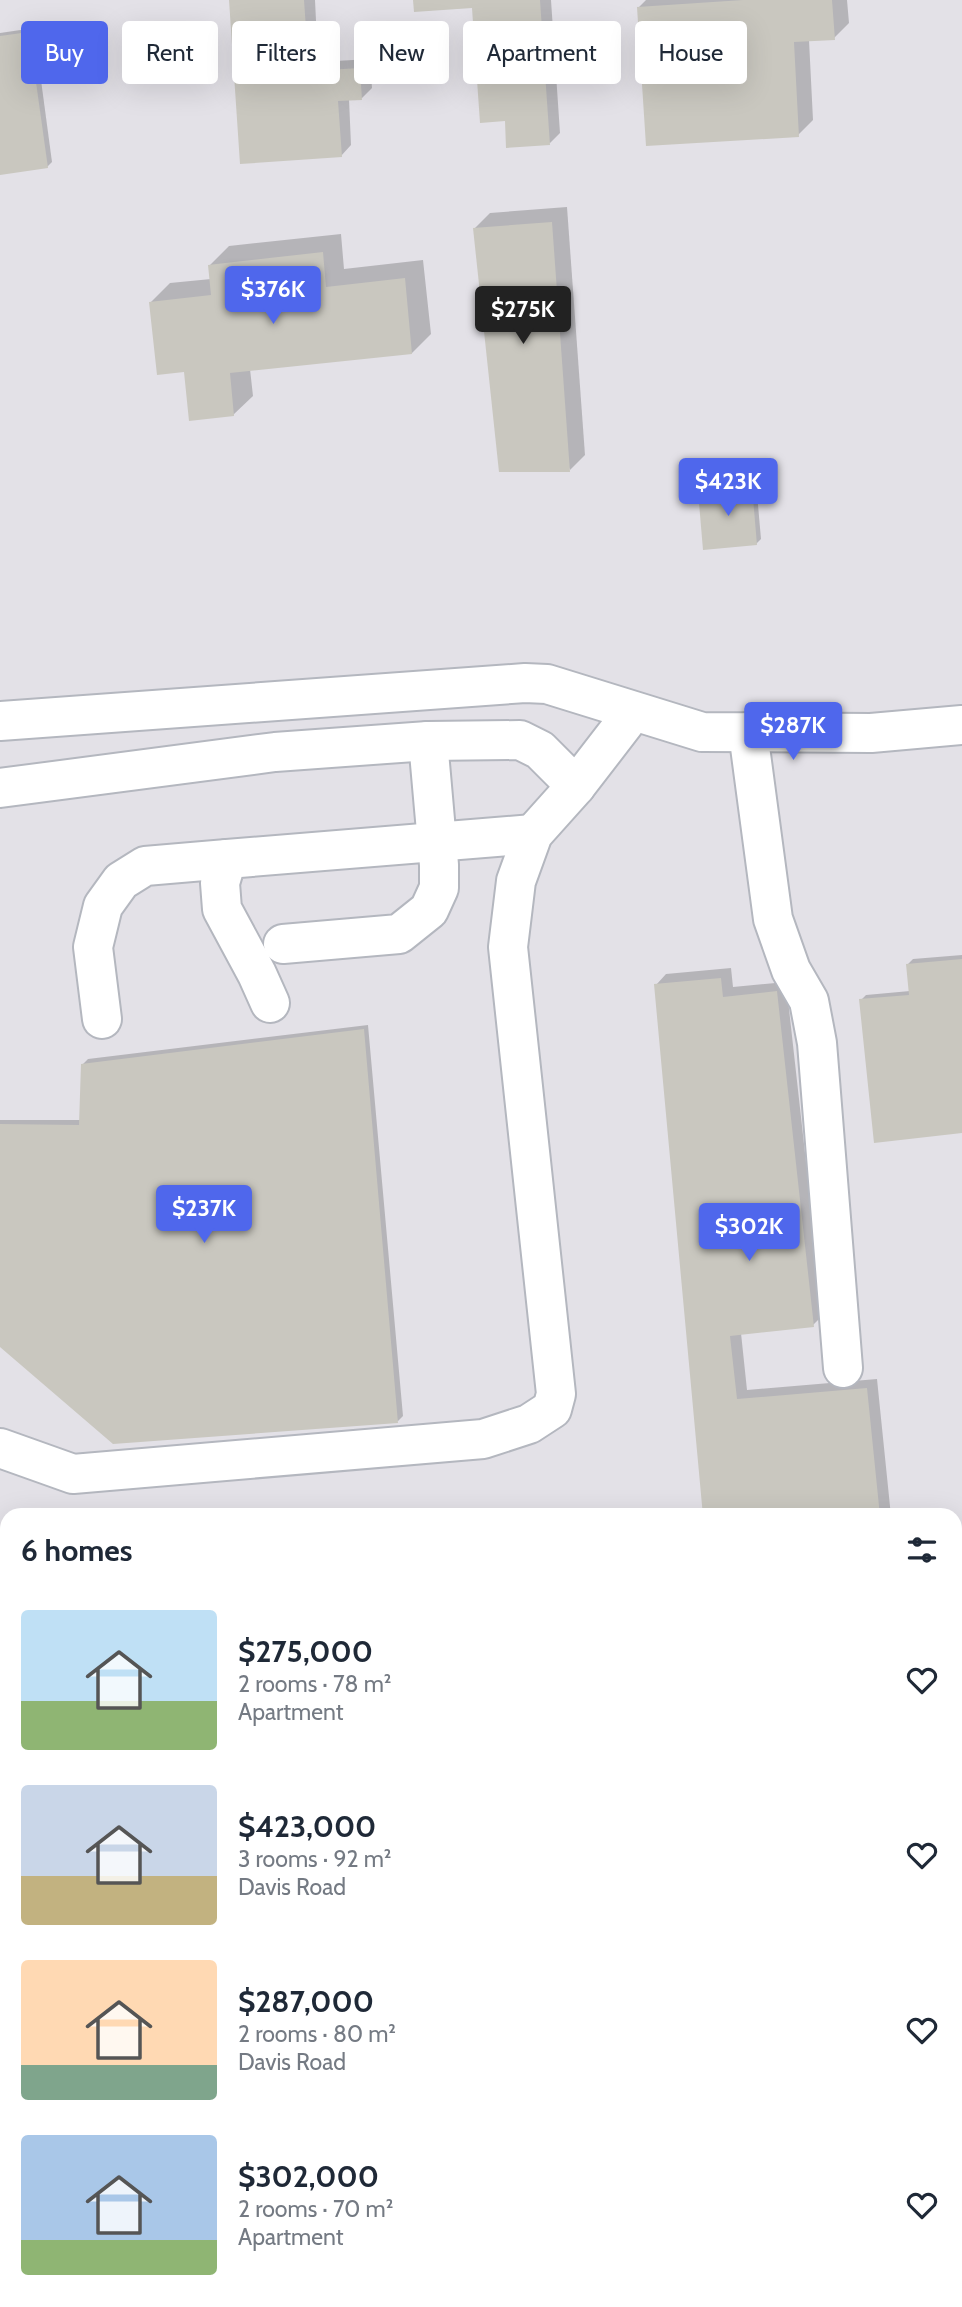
<!DOCTYPE html>
<meta charset="utf-8">
<style>
:root{--surface:#fff;--page:#f2f2f3;--text:#1f2937;--muted:#747a83;--accent:#4f67ec}
body{margin:0;font-family:Cabin,sans-serif;background:var(--page);color:var(--text);height:100vh;display:flex;flex-direction:column;font-size:26px;white-space:nowrap}
*{box-sizing:border-box;margin:0}
p{font-size:23px;color:var(--muted)}
.icon{flex:none;width:38px;height:38px;fill:none;stroke:currentColor;stroke-width:2;stroke-linecap:round;stroke-linejoin:round}
.map{position:relative;flex:1;overflow:hidden}
.sheet{position:absolute;left:0px;top:1508px;width:962px;height:800px;display:flex;flex-direction:column;background:var(--surface);border-radius:21px 21px 0 0;box-shadow:0 7px 28px #0002}
.sheet>*{flex:none}
.hud{position:absolute;left:21px;top:21px;width:920px;height:63px;display:flex;gap:14px}
.price{position:absolute;translate:-50% -60px;padding:0 16px;border-radius:7px;background:var(--accent);color:#fff;font-size:23px;line-height:46px;filter:drop-shadow(0 2px 4px #0008)}
.price::after{content:'';position:absolute;left:50%;top:42px;width:21px;height:16px;margin-left:-10px;background:inherit;clip-path:polygon(0 0,100% 0,50% 100%)}
.price.active{background:#222;color:#fff}
ul{padding:0;list-style:none}
li{display:flex;align-items:center;gap:21px;height:175px;padding:0 21px}
li span{display:grid;place-items:center;flex:none;width:196px;height:140px;border-radius:7px;color:#555}
li>.icon{margin-inline-start:auto}
span .icon{width:84px;height:84px;fill:#fffc;stroke-width:1}
li b{font-size:30px}
h2{display:flex;justify-content:space-between;align-items:center;height:84px;padding:0 21px;font-size:30px}
.tag{padding:0 24px;border-radius:7px;background:var(--surface);box-shadow:0 7px 28px #0002;font-size:24px;line-height:63px}
.tag.active{background:var(--accent);color:#fff}
.map>svg:first-child{display:block}
</style>
<div class="map">
<svg width="962" height="2307" viewBox="0 0 962 2307">
<rect width="100%" height="100%" fill="#ede9e1"/>
<path fill="#e3e1e7" fill-rule="evenodd" d="M0,0H962V2307H0ZM7,1516H956V2301H7Z"/>
<g fill="#0003">
<polygon points="231,0 315,0 318,62 370,59 372,88 362,98 349,99 351,145 341,156"/>
<polygon points="415,0 551,0 560,133 550,143 506,119 474,6"/>
<polygon points="646,0 847,0 849,23 834,38 809,40 813,120 798,135 639,7"/>
<polygon points="34,28 52,162 47,167 0,173 0,33"/>
<polygon points="567,207 585,455 570,470 475,228 490,213"/>
<polygon points="341,234 344,269 423,260 431,334 412,353 250,369 253,396 233,415 185,370 151,302 170,283 211,279 210,265 229,246"/>
<polygon points="756,482 761,539 756,544 700,491 705,486"/>
<polygon points="962,955 962,1131 861,1000 866,995 910,991 908,964 913,959"/>
<polygon points="731,968 733,987 786,982 823,1315 813,1325 741,1333 747,1390 877,1379 891,1516 704,1516 656,985 666,974"/>
<polygon points="368,1025 403,1416 398,1421 0,1345 0,1120 81,1120 83,1064 88,1059"/>
</g>
<g fill="#c9c7bf">
<polygon points="229,0 304,0 309,71 360,68 362,100 338,101 342,157 240,164"/>
<polygon points="413,0 540,0 550,145 506,148 505,121 480,123 472,8 414,12"/>
<polygon points="743,0 832,0 835,40 794,42 799,137 646,146 637,7"/>
<polygon points="29,32 48,168 0,175 0,36"/>
<polygon points="552,222 570,472 499,472 473,228"/>
<polygon points="323,252 326,287 405,278 412,354 230,373 234,416 189,421 184,372 157,375 149,302 211,295 208,265"/>
<polygon points="752,486 757,545 703,550 698,491"/>
<polygon points="962,959 962,1133 874,1143 859,999 909,995 906,964"/>
<polygon points="721,978 723,997 777,991 814,1327 730,1336 737,1399 867,1388 880,1516 703,1516 654,984"/>
<polygon points="364,1029 398,1423 113,1444 0,1347 0,1124 79,1125 81,1064"/>
</g>
<g fill="none" stroke-linecap="round" stroke-linejoin="round">
<defs>
<g id="minor">
<polyline points="0,721 525,683 547,684 702,732 871,733 962,725"/>
<polyline points="748,732 773,919 791,970 809,1001 817,1043 843,1368"/>
<polyline points="0,788 275,752 428,741 520,740 540,750 576,786"/>
<polyline points="283,944 399,934 429,910 439,888 439,865 428,741"/>
<polyline points="270,1003 257,974 222,909 220,883 227,859 533,834"/>
<polyline points="102,1019 93,947 103,906 121,881 145,866 227,859"/>
<polyline points="0,1448 73,1474 483,1439 529,1424 552,1409 556,1394 508,947 516,881 533,834 576,786 633,712"/>
</g>
</defs>
<use href="#minor" stroke="#b4b7bf" stroke-width="42"/>
<use href="#minor" stroke="#fff" stroke-width="38"/>
</g>
</svg>
<b class="price" style="left:273px;top:326px">$376K</b>
<b class="price active" style="left:523px;top:346px">$275K</b>
<b class="price" style="left:728px;top:518px">$423K</b>
<b class="price" style="left:793px;top:762px">$287K</b>
<b class="price" style="left:204px;top:1245px">$237K</b>
<b class="price" style="left:749px;top:1263px">$302K</b>
<div class="hud">
<a class="tag active">Buy</a>
<a class="tag">Rent</a>
<a class="tag">Filters</a>
<a class="tag">New</a>
<a class="tag">Apartment</a>
<a class="tag">House</a>
</div>
<section class="sheet">
<h2>6 homes<svg class="icon" aria-label="filters" viewBox="0 0 24 24"><path d="M4 7h16M4 17h16"/><circle cx="9" cy="7" r="2"/><circle cx="15" cy="17" r="2"/></svg></h2>
<ul>
<li><span style="background:linear-gradient(#bfe0f5 65%,#8fb573 0)"><svg class="icon" aria-label="home" viewBox="0 0 24 24"><path d="M3 11l9-7 9 7M6 9v11h12V9"/></svg></span><div><b>$275,000</b><p>2 rooms · 78 m²</p><p>Apartment</p></div><svg class="icon" aria-label="heart" viewBox="0 0 24 24"><path d="M12 20l-8-8c-3-5 5-10 8-4 3-6 11-1 8 4z"/></svg></li>
<li><span style="background:linear-gradient(#c9d6e8 65%,#c2b280 0)"><svg class="icon" aria-label="home" viewBox="0 0 24 24"><path d="M3 11l9-7 9 7M6 9v11h12V9"/></svg></span><div><b>$423,000</b><p>3 rooms · 92 m²</p><p>Davis Road</p></div><svg class="icon" aria-label="heart" viewBox="0 0 24 24"><path d="M12 20l-8-8c-3-5 5-10 8-4 3-6 11-1 8 4z"/></svg></li>
<li><span style="background:linear-gradient(#ffd9b3 75%,#7fa58c 0)"><svg class="icon" aria-label="home" viewBox="0 0 24 24"><path d="M3 11l9-7 9 7M6 9v11h12V9"/></svg></span><div><b>$287,000</b><p>2 rooms · 80 m²</p><p>Davis Road</p></div><svg class="icon" aria-label="heart" viewBox="0 0 24 24"><path d="M12 20l-8-8c-3-5 5-10 8-4 3-6 11-1 8 4z"/></svg></li>
<li><span style="background:linear-gradient(#a9c7e8 75%,#8fb573 0)"><svg class="icon" aria-label="home" viewBox="0 0 24 24"><path d="M3 11l9-7 9 7M6 9v11h12V9"/></svg></span><div><b>$302,000</b><p>2 rooms · 70 m²</p><p>Apartment</p></div><svg class="icon" aria-label="heart" viewBox="0 0 24 24"><path d="M12 20l-8-8c-3-5 5-10 8-4 3-6 11-1 8 4z"/></svg></li>
</ul>
</section>
</div>
